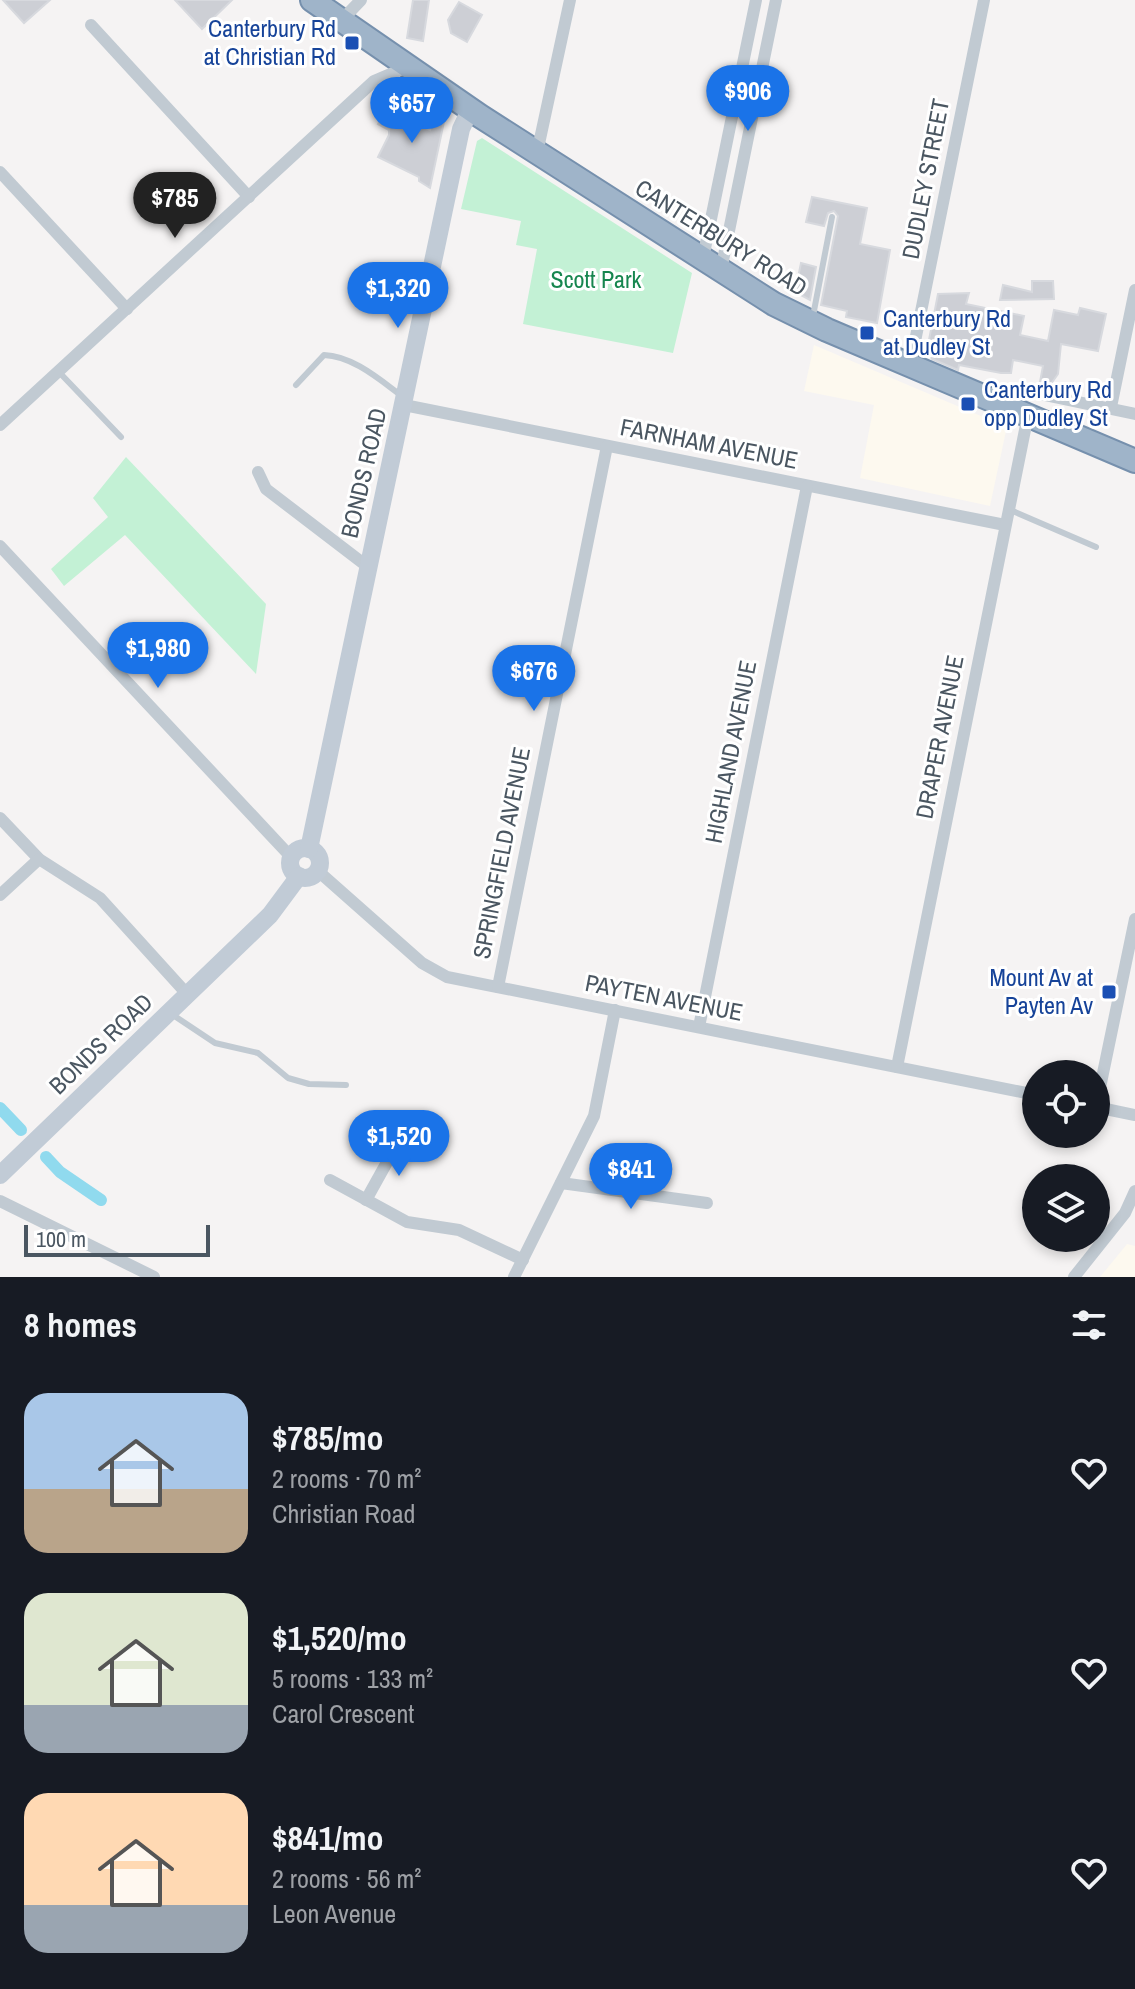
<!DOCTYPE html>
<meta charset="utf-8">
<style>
:root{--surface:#171b24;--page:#20242c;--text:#f1f3f6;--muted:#9ea1a6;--accent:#1a73e8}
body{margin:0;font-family:"Archivo Narrow",sans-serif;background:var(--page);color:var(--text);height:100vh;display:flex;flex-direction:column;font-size:30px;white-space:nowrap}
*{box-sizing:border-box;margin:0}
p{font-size:26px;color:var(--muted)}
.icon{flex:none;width:44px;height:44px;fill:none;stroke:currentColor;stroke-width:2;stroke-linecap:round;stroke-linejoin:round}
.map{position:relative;height:1277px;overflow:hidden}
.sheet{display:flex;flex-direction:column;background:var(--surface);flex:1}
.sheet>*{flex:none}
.controls{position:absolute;left:1022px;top:1060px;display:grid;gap:16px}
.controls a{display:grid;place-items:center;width:88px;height:88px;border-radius:50%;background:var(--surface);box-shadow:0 4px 12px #0003;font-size:40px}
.scale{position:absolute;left:24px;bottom:20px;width:186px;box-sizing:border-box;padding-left:8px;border:4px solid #4a5661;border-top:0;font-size:22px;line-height:28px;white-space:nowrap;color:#4a5661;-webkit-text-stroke:6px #fff;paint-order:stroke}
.price{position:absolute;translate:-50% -68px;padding:0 18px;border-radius:28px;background:var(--accent);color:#fff;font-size:26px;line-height:52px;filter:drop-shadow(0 2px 4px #0008)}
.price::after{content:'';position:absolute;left:50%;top:48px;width:24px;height:18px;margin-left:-12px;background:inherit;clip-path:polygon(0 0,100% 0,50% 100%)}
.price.current{background:#222;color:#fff}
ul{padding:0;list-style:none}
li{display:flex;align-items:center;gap:24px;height:200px;padding:0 24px}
li span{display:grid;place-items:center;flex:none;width:224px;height:160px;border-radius:24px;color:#555}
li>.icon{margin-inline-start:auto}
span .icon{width:96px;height:96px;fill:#fffc;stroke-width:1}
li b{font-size:34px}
h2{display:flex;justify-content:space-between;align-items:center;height:96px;padding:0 24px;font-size:34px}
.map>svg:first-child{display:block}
</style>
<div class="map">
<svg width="1135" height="1277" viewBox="0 0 1135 1277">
<rect width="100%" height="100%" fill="#f5f3f3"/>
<g fill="#fdf9ef">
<polygon points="814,345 1002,425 1006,431 990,506 860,478 874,405 804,391"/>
<polygon points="1127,1244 1135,1246 1135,1277 1100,1277"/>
</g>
<g fill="#c3f1d5">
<polygon points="482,138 692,273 673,353 523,324 537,249 516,245 521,221 461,209 477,141"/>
<polygon points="126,457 266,604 256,674 125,535 64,586 51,569 108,517 93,498"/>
</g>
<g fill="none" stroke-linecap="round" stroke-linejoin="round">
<g stroke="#90daee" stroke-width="12">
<polyline points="0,1108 21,1130"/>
<polyline points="46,1157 60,1172 101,1200"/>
</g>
</g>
<g fill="#cdcfd5" stroke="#d7d9de" stroke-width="2">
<polygon points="3,0 50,0 24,23"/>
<polygon points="175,0 232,0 202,29"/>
<polygon points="413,0 429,0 423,41 407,38"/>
<polygon points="459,2 482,15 467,42 451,33 448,20"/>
<polygon points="387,109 430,130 434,109 445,117 430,188 419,181 419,177 378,157 389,135 389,130 378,124"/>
<polygon points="812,197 867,208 860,244 890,250 877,323 846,317 847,311 821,305 838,216 834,211 828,213 824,226 806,222"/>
<polygon points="801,263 816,267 810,300 795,292"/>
<polygon points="1032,281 1053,281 1054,299 1000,300 1003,285 1032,292"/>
<polygon points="969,293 966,304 1024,316 1020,335 1048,341 1054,310 1078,315 1080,308 1106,314 1098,351 1061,344 1058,374 1051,384 1040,382 1043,366 1013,360 1011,373 1001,373 959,365 958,370 932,359 927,350 938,294"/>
</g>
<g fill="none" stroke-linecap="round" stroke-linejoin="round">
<defs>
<polyline id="trunk" points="312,0 480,116 774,304 827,330 1135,461"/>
</defs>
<use href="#trunk" stroke="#7690ad" stroke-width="26"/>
<g stroke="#c1cad2" stroke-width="6">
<polyline points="813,316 832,217"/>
<polyline points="58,371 121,437"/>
<path d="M296,385L324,355C353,356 380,380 402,396"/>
<polyline points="1008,509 1096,547"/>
<polyline points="170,1013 215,1043 258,1053 288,1078 309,1084 346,1085"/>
</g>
<g stroke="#c1cad2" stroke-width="12">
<polyline points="341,21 361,0"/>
<polyline points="91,25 249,197"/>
<polyline points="537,153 570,0"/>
<polyline points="0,172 127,309"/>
<polyline points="703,258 756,0"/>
<polyline points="721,270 776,0"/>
<polyline points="910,366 984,0"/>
<polyline points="1030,392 1135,414"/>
<polyline points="404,405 1005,525"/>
<polyline points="1111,407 1135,290"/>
<polyline points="0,425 374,81 407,67"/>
<polyline points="258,472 266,489 368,567"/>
<polyline points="0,546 292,858"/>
<polyline points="0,818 39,859 100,898 187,994"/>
<polyline points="318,871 422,963 447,977 1036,1095"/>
<polyline points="0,895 39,859"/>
<polyline points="498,987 607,446"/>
<polyline points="699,1027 807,486"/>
<polyline points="897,1067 1028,415"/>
<polyline points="1096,1107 1135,919"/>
<polyline points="1096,1107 1135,1115"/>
<polyline points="330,1180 407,1222 459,1230 523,1260"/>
<polyline points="561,1183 707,1203"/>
<polyline points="366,1200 391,1155 405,1137"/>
<polyline points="0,1201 154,1277"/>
<polyline points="514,1277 594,1116 615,1010"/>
<polyline points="1074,1277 1125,1213 1135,1191"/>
</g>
<g stroke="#c1cbd6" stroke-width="18">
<circle cx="305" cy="863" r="15"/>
<polyline points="309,849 461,129 470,110"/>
<polyline points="0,1175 270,915 299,876"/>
</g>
<use href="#trunk" stroke="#9fb4c9" stroke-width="22"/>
</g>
<g fill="#1a4fb4" stroke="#fff" stroke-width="3">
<rect x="344" y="35" width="16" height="16" rx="4"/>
<rect x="859" y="325" width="16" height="16" rx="4"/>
<rect x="960" y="396" width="16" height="16" rx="4"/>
<rect x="1101" y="984" width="16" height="16" rx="4"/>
</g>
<g text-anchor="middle" stroke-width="6" stroke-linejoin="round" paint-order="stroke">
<g font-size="24" fill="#164399" stroke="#fff" text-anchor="end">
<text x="336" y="37">Canterbury Rd<tspan x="336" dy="28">at Christian Rd</tspan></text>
<text x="883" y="327" text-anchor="start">Canterbury Rd<tspan x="883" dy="28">at Dudley St</tspan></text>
<text x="984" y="398" text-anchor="start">Canterbury Rd<tspan x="984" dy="28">opp Dudley St</tspan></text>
<text x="1093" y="986">Mount Av at<tspan x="1093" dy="28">Payten Av</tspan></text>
</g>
<g font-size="24" fill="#4a5661" stroke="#fff">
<text transform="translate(926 179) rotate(-79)" y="8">DUDLEY STREET</text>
<text transform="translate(721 238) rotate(32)" y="8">CANTERBURY ROAD</text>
<text transform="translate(709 444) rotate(11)" y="8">FARNHAM AVENUE</text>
<text transform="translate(364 473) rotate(-77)" y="8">BONDS ROAD</text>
<text transform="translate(940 737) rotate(-79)" y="8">DRAPER AVENUE</text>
<text transform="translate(731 752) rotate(-79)" y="8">HIGHLAND AVENUE</text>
<text transform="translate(502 853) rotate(-79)" y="8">SPRINGFIELD AVENUE</text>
<text transform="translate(664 998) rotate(11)" y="8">PAYTEN AVENUE</text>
<text transform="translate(101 1044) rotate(-44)" y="8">BONDS ROAD</text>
</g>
<g font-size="24" fill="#17864f" stroke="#fff">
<text x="596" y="288">Scott Park</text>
</g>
</g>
</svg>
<div class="controls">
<a><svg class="icon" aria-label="locate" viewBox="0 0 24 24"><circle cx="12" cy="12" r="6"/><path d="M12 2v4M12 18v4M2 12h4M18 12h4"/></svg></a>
<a><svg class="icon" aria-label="layers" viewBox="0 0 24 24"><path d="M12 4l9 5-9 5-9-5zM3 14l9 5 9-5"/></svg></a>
</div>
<div class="scale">100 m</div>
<b class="price" style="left:748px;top:133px">$906</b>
<b class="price" style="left:412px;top:145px">$657</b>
<b class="price current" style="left:175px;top:240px">$785</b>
<b class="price" style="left:398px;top:330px">$1,320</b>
<b class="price" style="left:158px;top:690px">$1,980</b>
<b class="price" style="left:534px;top:713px">$676</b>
<b class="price" style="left:399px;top:1178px">$1,520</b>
<b class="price" style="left:631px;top:1211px">$841</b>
</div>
<section class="sheet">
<h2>8 homes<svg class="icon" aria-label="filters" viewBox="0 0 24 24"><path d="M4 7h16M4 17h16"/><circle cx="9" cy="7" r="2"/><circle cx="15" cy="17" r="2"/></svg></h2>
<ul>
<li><span style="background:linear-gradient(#a9c7e8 60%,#b9a48a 0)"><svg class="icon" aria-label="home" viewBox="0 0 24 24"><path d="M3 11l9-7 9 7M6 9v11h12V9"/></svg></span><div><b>$785/mo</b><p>2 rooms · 70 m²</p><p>Christian Road</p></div><svg class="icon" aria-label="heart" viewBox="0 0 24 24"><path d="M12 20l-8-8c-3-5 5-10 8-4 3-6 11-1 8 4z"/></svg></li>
<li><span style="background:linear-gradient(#dfe7d0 70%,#9aa5b1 0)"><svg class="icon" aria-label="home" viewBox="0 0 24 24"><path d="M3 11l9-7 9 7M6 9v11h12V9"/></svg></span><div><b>$1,520/mo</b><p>5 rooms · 133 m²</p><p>Carol Crescent</p></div><svg class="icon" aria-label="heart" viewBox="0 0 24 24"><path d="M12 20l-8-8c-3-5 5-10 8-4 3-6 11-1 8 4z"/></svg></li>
<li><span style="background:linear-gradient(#ffd9b3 70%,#9aa5b1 0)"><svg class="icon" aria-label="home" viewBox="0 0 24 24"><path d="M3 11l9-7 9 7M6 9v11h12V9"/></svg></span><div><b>$841/mo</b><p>2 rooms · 56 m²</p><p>Leon Avenue</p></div><svg class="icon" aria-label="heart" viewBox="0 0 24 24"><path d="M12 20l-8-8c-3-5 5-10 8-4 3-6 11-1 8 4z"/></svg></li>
</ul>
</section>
